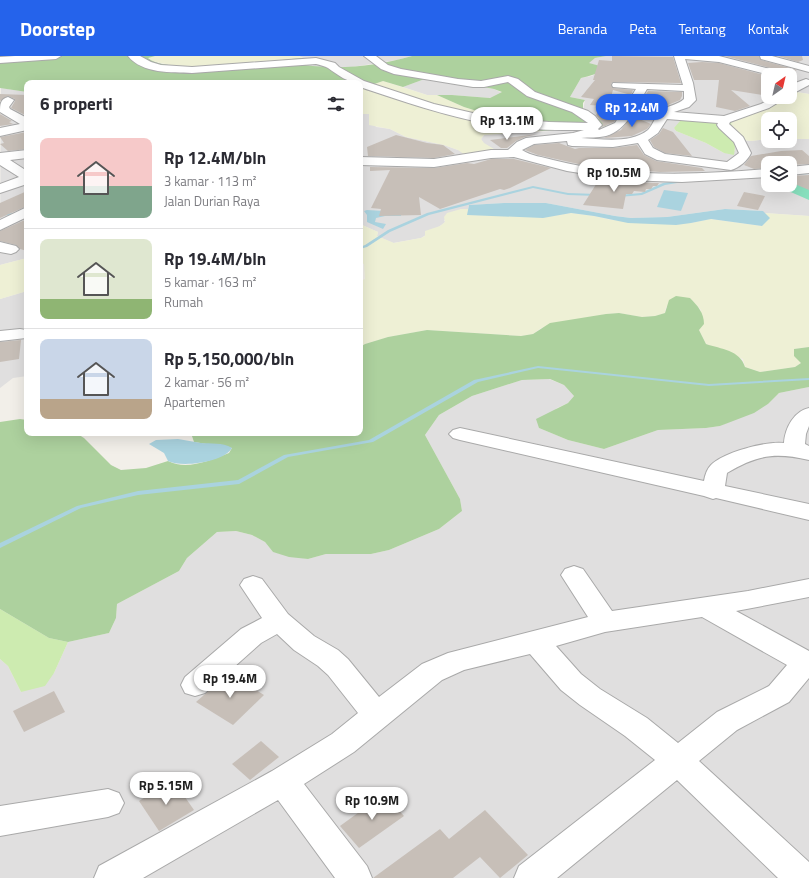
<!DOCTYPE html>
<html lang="id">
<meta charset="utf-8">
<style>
:root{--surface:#fff;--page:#f2f2f3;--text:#2b2b33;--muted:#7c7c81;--line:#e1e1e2;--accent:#2563eb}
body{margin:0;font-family:"Titillium Web",sans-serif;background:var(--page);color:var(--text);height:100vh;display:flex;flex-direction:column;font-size:15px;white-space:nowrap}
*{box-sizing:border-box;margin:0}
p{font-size:13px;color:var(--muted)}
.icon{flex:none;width:22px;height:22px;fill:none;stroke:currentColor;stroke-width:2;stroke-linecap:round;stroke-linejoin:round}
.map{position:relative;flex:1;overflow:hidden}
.drawer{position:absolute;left:24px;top:24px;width:339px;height:356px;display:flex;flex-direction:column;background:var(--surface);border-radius:8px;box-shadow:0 4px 16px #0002}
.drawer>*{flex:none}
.needle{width:26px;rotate:34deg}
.buttons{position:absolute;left:761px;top:12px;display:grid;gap:8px}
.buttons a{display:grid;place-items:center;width:36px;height:36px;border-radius:8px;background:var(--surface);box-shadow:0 4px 16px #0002;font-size:20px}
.price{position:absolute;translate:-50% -34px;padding:0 9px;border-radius:14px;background:#fff;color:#222;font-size:13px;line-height:26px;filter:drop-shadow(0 1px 2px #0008)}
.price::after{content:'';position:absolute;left:50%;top:24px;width:12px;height:9px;margin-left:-6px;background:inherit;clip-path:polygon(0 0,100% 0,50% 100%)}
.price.current{background:var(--accent);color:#fff}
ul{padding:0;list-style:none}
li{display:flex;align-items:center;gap:12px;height:100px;padding:0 16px}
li+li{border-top:1px solid var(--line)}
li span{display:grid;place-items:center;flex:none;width:112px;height:80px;border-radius:8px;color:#555}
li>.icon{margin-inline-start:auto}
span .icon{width:48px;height:48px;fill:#fffc;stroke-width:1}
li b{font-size:17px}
h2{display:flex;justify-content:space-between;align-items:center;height:48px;padding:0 16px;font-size:17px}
header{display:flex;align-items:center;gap:24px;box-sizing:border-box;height:56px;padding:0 20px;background:var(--accent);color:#fff}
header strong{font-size:19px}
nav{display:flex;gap:22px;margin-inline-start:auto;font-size:14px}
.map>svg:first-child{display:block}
</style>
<header>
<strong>Doorstep</strong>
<nav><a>Beranda</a><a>Peta</a><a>Tentang</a><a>Kontak</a></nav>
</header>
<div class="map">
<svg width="809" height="822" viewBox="0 0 809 822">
<rect width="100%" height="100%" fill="#f2efe9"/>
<g fill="#e0dfdf" fill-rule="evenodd">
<polygon points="299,0 412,0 397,4 352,11 324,12 305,9 303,2"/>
<path d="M606,0H809V38L798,36L790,40V19H768V41H788L734,65L695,63L674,72L676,75L706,87L724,97L735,95V86L742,84L751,85L768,83V85H790V83H809V160L764,157L762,155L725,153L667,161L631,162L615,160L546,147H504L469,149L468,153H461L444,164L445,166L443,168L421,182L393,187L377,180L378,176L360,168V58H369L376,71L390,73L406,81L444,89L458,94L493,93L484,88L481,83L484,79L570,74L589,60L583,55L585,44L570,41L581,22L592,20L603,11L588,7L595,2ZM768,107H790V129H768Z"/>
<polygon points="430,21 494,33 502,37 490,42 452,39 427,39 403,31"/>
<polygon points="1,32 27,36 27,202 0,209"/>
<polygon points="27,235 27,320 13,322 0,332 0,243"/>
<polygon points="549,323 564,329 574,340 568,347 557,352 539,372 568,384 604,393 658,374 706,372 720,370 768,348 779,337 809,331 809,822 0,822 0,603 8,610 21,636 54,617 68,586 109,577 116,562 117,548 179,515 187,502 217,476 236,475 252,479 265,486 273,496 308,503 326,498 371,498 389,494 439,473 462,455 460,443 425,379 439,359 472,340 522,324"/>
</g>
<g fill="#eef0d5">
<polygon points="155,0 299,0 303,2 202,10 175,10 152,5 148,1"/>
<polygon points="383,25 427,39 437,39 464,51 542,75 484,79 481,83 484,87 494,93 465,99 458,94 444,89 406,81 390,73 369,69 369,58 360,58 360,33"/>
<polygon points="796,36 809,38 809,83 790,83 790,63 768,63 768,83 751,85 742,84 734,74 731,67 738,62 790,41"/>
<polygon points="461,153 468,153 468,159 552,160 571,157 594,160 611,164 691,167 710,163 762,170 764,157 809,160 809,291 794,293 801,307 795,311 760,316 745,311 743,303 706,288 699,274 701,254 690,242 666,251 665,257 655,260 642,261 619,257 606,258 541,272 533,278 521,280 427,274 388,281 365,288 360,291 360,225 365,223 364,208 360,207 360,168 378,176 377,180 394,187 421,182 425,180 425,175 440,170 445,166 444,161 447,157"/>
<polygon points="27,202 27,235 0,243 0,209"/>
</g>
<g fill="#cdebb0">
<path d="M695,63L734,65L731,67C735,77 736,88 734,99L724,97L706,87L676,75L674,72L681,64Z"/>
<polygon points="0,553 49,582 68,586 54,617 45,630 21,636 8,610 0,603"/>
</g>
<g fill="#add19e">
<path d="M33,0H155L148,2C168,20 273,4 303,2L305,9C340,14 377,10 412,0H606L595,2L589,7L604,11C599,18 589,20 581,22L570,41L585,44L583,47V55L589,60L609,66L605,70L542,75L464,51L437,39H452L490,42L502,36L494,33L430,21L403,31L383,25L360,33V27L256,26L238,24L205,27H27V36L0,32V3Z"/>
<path d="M676,240L690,242C698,250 704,257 704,268L699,274L706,288C721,293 740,294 745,311L760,316L795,311L801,307L794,300V293L809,291V331L779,337L768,348L754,357L720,370L706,372L658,374L604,393L568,384L539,372L536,363L568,347L574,340L564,329L550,323L522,324L472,340L439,359L425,379L460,443L462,455L439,473L389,494L371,498H326L308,503L289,501L273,496L265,486L252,479L236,475L217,476L187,502L179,515L117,548L116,562L109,577L68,586L49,582L0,553V366L20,363L27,364V377H76L84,382L111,409L121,414L146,412L168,405C187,415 210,404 229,397L232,392L194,386L191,377H360V291L365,288L388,281L427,274L521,280L533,278L550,267L606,258L619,257L642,261L655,260L665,257L669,244Z"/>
</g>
<polygon fill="#88e0be" points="794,125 809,131 809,144 777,130 790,129 790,126"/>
<g fill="#aad3df">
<polygon points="664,134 688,137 681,155 657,151"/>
<polygon points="504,147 546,147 615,160 631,162 667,161 725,153 763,155 770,162 762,170 711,163 691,167 676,169 628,167 594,160 571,157 543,162 467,159 469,149"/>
<polygon points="367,154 401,156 401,160 385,160 376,162 375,166 386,168 383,173 367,166 367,159 364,155"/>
<path d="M178,383C186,384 193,386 201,387C211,388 222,386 232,392C224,406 182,412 168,405L164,397L149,388L156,384Z"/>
</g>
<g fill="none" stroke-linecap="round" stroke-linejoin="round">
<g fill="#aad3df" fill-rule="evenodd">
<polygon points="809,116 809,118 790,119 790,117"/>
<polygon points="682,124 683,124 683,126 665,129 642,139 619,141 617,140 619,139 641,137 663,127"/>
<polygon points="533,130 568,137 597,138 599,139 597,140 568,139 533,132 429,159 390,176 367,191 360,193 360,191 365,189 388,174 427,157"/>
<polygon points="0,157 27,158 27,160 0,159"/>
<polygon points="538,310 709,328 809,322 809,324 709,330 538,312 478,326 373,386 288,401 239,428 138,439 81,452 0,492 0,487 77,450 138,435 238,424 284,399 369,384 474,324"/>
</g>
</g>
<g fill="#c7bfb8">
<polygon points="612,0 673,1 681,27 613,26 611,28 613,32 633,34 631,39 613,34 608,51 620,56 614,66 602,71 603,68 596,59 603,50 590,49 594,43 581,41 595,24 593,24 599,4 612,5"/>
<polygon points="725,0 759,0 761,4 797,14 792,16 797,17 788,19 786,16"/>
<polygon points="778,0 802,0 803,4 798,6"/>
<polygon points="702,6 719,7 768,20 768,40 731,34 750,50 735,55 716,51 719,24 694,24 688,7"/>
<polygon points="648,35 682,36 682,40 680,44 668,49 643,43"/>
<polygon points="0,38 27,39 27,60 11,52 15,45 15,43 8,40 0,45"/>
<polygon points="0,58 12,65 9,66 13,68 0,70"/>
<polygon points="632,60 651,68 647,73 632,80 604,82 621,74"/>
<polygon points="663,72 673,76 692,100 665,97 654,91 650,84 659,78"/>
<polygon points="27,76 27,93 8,95 0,88 4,87 0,81"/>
<polygon points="538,78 525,81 516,85 507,92 501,92 490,84"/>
<polygon points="396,79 427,87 443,89 455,98 434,102 368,100 367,91"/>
<polygon points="559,87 575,93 579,92 613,92 637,89 644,99 656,105 702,112 705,115 660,116 607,112 607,110 604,112 583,109 538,99 525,94 534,89"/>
<polygon points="802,94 809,100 809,108 790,109 790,107 768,107 768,112 754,113 744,109 751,100 781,95"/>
<polygon points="491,103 514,103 551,112 510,132 504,134 500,133 440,153 419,141 421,159 379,160 381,153 371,152 390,114 370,115 370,111 434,112 467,107 474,108"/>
<polygon points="809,119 809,134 790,126 790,120"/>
<polygon points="600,122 624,126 659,127 657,130 653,130 651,133 646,133 645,136 634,135 632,138 626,138 623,153 583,149"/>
<polygon points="27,135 27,150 0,162 0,147"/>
<polygon points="744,136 765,140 758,154 737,150"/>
<polygon points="27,163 27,195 20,193 16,189 0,185 0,175"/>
<polygon points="21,284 19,303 0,306 0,286"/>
<polygon points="229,617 264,639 233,669 196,646"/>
<polygon points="54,635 65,656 24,676 13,655"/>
<polygon points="261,685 279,701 250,724 232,708"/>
<polygon points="173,724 194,754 159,775 139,745"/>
<polygon points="384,738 404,760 359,792 340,770"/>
<polygon points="485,754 528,799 500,822 480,801 453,822 373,822 440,773 449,783"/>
</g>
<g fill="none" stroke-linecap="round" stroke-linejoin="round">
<defs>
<g id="minor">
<polygon points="15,0 61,0 56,3 0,7 0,1"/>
<path d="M128,0H140L151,6L161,9L192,11L316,2L335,7L339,11L364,25L434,48L490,61L549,66L588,67L572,56L527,40L508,26L484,31H473L394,18L381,13L364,0H376L388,9L401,13L458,23L481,25L508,20L518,23L535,36L588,55L595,60L602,69L598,73L599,74L615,67L636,33L613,31L612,29L613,27L683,29L674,0H719L786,17L787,19H770L719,6L685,3L693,27L696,44L689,51L674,56L724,60L761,48L774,41H787L769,52L730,66L729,68L743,81L751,97C748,104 739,112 731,114L657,104L645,98L638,87L613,91L572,90L568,89L567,85L534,88L522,94C531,100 543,101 553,104C624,122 696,119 768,113V121L682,126L624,124L567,115L514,101L491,102L434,111L360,109V101L434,103L491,94H508L517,86L526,82L573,77L584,74C553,74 520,74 489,68C445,60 402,45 360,31V27C348,27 338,19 328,12C325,10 320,9 316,8L192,17C172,16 142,18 128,0ZM647,33L684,35V43C678,49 669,49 662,54C655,59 654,68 648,74C630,88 602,83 581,82C589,81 598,82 606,80C627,74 636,51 647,33ZM667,63L718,67L717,69L719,72L734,86L739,97L727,106L665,98L653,92L648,84L658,77Z"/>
<polygon points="760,0 772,0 809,10 809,16 761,3"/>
<polygon points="806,23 809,24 809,29 790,39 790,29"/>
<path d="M8,41L14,44L9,51L10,53L27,62V74L0,80V72L20,68L0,56C0,49 0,43 8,41Z"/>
<polygon points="27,94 27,102 10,104 27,115 27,128 0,137 0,128 19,121 0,109 0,97"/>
<polygon points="809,109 809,117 790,119 790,111"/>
<polygon points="27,151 27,161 0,174 0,164"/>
<polygon points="0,186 16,190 19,193 16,196 11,198 0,196"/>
<polygon points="20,273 26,274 26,282 0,285 0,275"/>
<path d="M809,352V370L806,378L805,388L809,390V404C775,396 757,399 727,417L725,430L809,448V464L716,442L713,443L704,440L460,384L453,382L449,378L453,374L460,372L704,425C705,419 707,413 711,409C724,396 766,385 784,387C785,372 794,355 809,352Z"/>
<path d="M574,510L583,513L612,555L748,535L809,523V541L736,555L809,595V622L789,646L737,674L699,705L809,806V822H778L677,724L557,822H514L519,810L655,704L625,680L580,649L561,634L530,598L464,614L442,624L354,696L304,728L367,810L372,822H335L278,744L143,822H94L99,810L272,715L332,678L358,657L328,619L318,610L294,594L277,578L261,587L205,637L195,640L185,637L181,629L185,621L241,573L262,562L240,529L244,523L253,520L262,523L288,558L314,580L338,594L348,603L379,641L422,608L448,597L588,561L561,519L565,513ZM702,561L787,609L769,630L717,656L678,687L647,662L600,633L581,618L556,590L605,576Z"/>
<polygon points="108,733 119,737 124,747 119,757 108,761 0,780 0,750"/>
</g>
</defs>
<use href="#minor" stroke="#a9a9a9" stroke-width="2"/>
<use href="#minor" fill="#fff" fill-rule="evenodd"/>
</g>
</svg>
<div class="buttons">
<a><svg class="needle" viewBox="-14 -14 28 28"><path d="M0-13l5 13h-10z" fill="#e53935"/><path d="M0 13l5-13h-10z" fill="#7c7c81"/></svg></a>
<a><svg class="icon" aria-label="locate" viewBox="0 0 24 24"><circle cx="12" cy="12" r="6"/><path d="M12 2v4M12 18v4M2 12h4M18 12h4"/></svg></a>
<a><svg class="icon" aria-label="layers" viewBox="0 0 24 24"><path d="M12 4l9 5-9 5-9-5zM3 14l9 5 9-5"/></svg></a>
</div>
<b class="price current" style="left:632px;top:72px">Rp 12.4M</b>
<b class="price" style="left:507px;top:85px">Rp 13.1M</b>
<b class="price" style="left:614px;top:137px">Rp 10.5M</b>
<b class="price" style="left:230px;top:643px">Rp 19.4M</b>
<b class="price" style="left:166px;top:750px">Rp 5.15M</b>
<b class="price" style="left:372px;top:765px">Rp 10.9M</b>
<section class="drawer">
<h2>6 properti<svg class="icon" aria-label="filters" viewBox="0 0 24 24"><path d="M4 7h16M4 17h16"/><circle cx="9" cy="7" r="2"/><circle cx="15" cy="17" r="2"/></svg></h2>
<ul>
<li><span style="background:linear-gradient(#f6c9c9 60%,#7fa58c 0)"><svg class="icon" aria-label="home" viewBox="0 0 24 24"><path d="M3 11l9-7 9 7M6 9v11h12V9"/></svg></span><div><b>Rp 12.4M/bln</b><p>3 kamar · 113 m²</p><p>Jalan Durian Raya</p></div></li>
<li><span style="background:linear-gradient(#dfe7d0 75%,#8fb573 0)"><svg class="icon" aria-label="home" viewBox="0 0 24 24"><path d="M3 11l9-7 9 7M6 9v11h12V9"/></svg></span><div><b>Rp 19.4M/bln</b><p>5 kamar · 163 m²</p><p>Rumah</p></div></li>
<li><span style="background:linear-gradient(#c9d6e8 75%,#b9a48a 0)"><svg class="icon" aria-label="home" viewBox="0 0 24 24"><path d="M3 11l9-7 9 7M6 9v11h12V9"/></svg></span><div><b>Rp 5,150,000/bln</b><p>2 kamar · 56 m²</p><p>Apartemen</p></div></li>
</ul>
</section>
</div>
